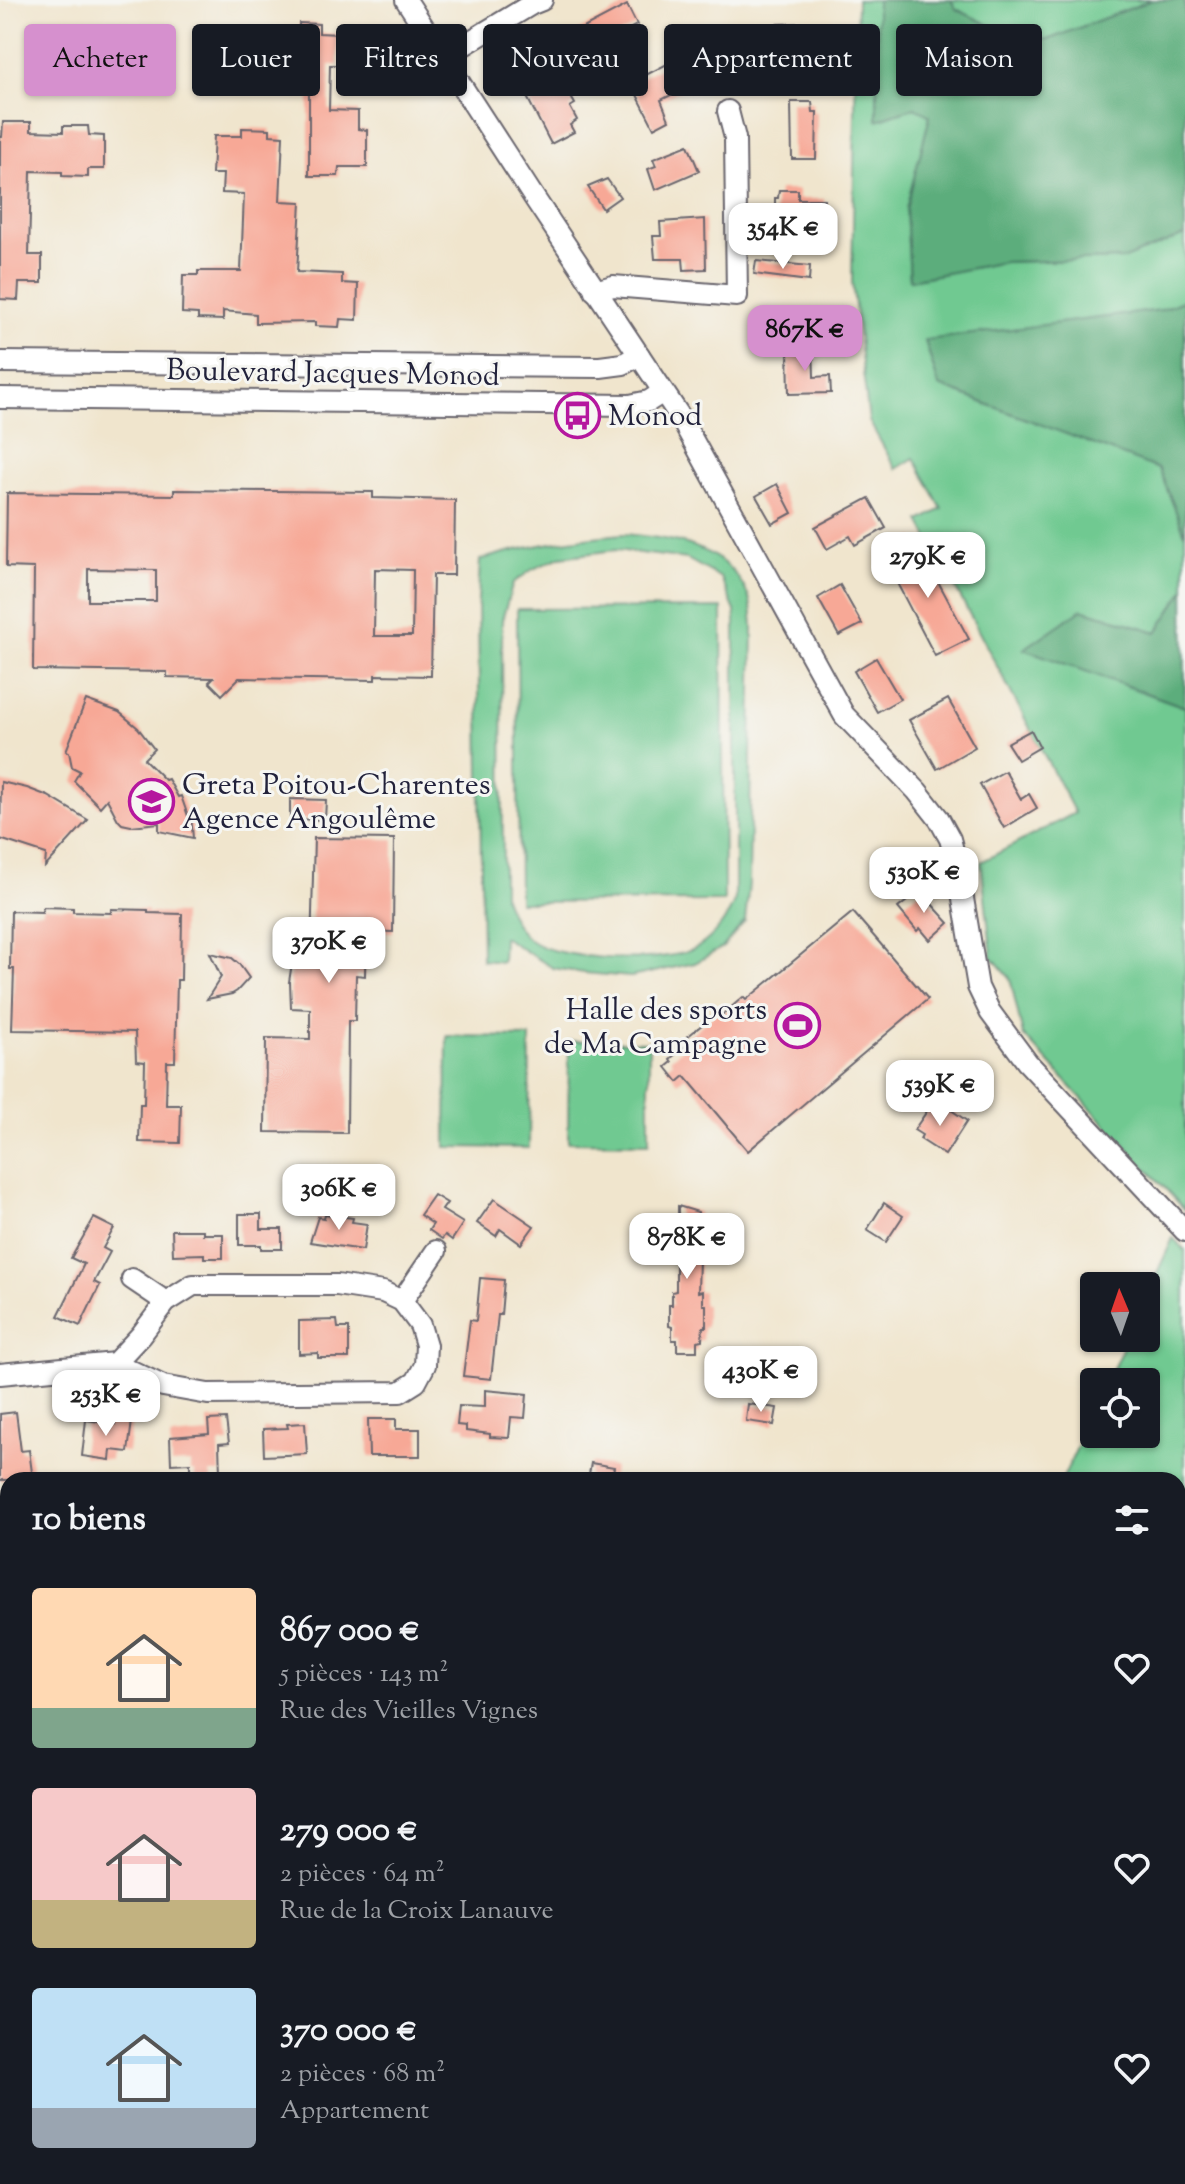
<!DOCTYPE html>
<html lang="fr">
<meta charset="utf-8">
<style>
:root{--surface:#171b24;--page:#242831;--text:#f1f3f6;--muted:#9ea1a6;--accent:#d690ce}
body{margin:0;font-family:"Sorts Mill Goudy",serif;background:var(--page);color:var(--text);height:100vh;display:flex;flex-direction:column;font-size:30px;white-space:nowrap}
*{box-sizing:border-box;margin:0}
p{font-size:26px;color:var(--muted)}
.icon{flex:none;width:44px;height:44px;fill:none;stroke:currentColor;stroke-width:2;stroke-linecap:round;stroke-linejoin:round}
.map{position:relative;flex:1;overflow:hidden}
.drawer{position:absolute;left:0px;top:1472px;width:1186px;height:712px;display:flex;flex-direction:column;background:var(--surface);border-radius:24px 24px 0 0;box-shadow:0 2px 6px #0004}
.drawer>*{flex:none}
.guide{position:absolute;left:24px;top:24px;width:1138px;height:72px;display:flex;gap:16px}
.needle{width:52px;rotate:358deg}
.fabs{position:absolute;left:1080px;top:1272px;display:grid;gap:16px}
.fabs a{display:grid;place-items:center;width:80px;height:80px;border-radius:8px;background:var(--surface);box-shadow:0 2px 6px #0004;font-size:40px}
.price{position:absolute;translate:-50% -68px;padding:0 18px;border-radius:16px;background:#fff;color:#222;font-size:26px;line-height:52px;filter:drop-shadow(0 2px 4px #0008)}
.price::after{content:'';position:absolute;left:50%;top:48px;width:24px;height:18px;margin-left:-12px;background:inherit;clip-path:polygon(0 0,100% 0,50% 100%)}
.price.active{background:var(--accent);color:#111}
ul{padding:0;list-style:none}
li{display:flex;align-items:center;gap:24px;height:200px;padding:0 32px}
li span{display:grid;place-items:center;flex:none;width:224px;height:160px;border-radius:8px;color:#555}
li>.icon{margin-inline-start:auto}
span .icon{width:96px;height:96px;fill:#fffc;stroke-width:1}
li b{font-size:34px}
h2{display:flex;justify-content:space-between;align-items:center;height:96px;padding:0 32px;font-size:34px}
.tag{padding:0 28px;border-radius:8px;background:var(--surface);box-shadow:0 2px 6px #0004;font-size:28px;line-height:72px}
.tag.active{background:var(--accent);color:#111}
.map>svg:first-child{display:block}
</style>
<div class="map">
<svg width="1185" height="2184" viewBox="0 0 1185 2184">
<rect width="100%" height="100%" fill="#f6f6f2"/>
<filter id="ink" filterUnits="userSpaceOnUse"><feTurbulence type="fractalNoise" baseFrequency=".0125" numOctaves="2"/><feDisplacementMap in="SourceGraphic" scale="16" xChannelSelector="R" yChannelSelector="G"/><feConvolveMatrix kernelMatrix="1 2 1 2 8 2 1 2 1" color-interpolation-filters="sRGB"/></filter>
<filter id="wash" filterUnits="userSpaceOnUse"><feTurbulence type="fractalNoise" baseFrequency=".006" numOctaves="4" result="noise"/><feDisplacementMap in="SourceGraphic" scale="32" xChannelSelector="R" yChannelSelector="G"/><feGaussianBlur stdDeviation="1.8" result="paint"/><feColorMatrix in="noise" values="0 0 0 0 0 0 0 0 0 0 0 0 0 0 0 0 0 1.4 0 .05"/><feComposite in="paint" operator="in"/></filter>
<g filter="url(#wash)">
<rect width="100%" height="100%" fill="#f0e5cd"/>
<g fill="#6fc991" stroke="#487666" stroke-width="2" fill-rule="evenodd">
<polygon points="857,0 877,0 877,120 915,107 930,116 906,209 910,280 1004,262 1124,259 1185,235 1185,300 1161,310 925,341 939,386 1159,469 1185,534 1185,590 1157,632 1082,609 1025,649 1185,707 1185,1210 1023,1035 1010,978 992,957 981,862 1075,813 920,521 942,509 914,458 896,469 869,421 852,282"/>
<polygon points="951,0 1152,0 1050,39 1020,40 956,9"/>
<path d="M624,534C673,539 725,544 748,595C752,604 752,616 753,626L749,884L745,921L723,947L695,963L631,977L584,973L553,968L503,937L502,962L482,960L478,600L480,560C527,545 575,538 624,534ZM616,550L687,559L721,578L735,611V899C728,918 716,935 698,947C669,965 561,961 533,942C516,932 510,912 503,895L502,620L513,583L533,569L560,557Z"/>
<polygon points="722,608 724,901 519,902 517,609"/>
<polygon points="447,1036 530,1037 529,1148 446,1147"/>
<polygon points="569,1041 649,1042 649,1143 568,1142"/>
<polygon points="1173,1238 1185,1250 1185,1715 1178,1713 1178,1480 1062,1480 1094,1411 1094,1434 1146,1434 1146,1382 1107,1382 1127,1338 1146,1338 1146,1297"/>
<polygon points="1178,2012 1185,2013 1185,2184 1012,2184 1025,2176 1178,2176"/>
<polygon points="723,2176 756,2176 803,2184 696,2184 696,2180"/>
</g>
<g fill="#5bad7b" stroke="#3e685b" stroke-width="2">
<polygon points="877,0 951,0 956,9 1020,40 1050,39 1152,0 1185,0 1185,235 1124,259 1004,262 910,280 906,209 930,116 915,107 877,120"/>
<polygon points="1185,300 1185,534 1159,469 939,386 925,340 1161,310"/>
<polygon points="1184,590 1185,707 1024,649 1082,609 1157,632"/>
<polygon points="519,2176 723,2176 697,2180 696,2184 389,2184 388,2180"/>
<polygon points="756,2176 1024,2176 1012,2184 803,2184"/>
</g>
<g id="blocks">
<g fill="#f7a896" fill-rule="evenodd">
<polygon points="627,5 637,25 619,34 621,40 604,49 607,54 581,67 589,82 568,92 575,104 570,107 577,120 570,125 574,132 551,144 504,52 532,38 538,52"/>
<polygon points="299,23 319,24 319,33 338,34 338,65 330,65 329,110 358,111 358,129 367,130 367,167 339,167 338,176 309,176 309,83 299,83"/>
<polygon points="818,23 817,56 805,56 805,59 773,59 773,24"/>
<polygon points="711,45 723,69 661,100 669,120 654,128 633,87 642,82 640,78 667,64 669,68"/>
<polygon points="791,102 812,102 813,112 817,112 816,159 792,159"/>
<polygon points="3,122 31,122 31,131 63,132 63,126 88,126 89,135 104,136 104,169 88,169 88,177 62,176 62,172 31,171 29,255 42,255 42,283 19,283 18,300 0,299 0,137 2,137"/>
<polygon points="242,128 270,129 270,135 283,136 280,201 301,202 297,272 342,274 342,283 358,284 357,320 340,319 339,327 315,326 315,322 256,323 256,314 223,311 223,320 198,319 198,314 182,313 183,275 198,275 198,271 241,271 244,194 222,193 223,174 212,174 214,136 242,136"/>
<polygon points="688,145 699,171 655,190 648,169 656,166 653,159"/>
<polygon points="607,179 620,197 603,209 588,187"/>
<polygon points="779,190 798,190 798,199 824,199 823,230 805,230 805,222 775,222 775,198 778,198"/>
<polygon points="705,219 706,269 684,270 683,259 655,259 653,236 661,236 660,222"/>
<polygon points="756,261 810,266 809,281 754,274"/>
<polygon points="788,347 813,347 814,377 830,376 831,393 789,394"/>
<polygon points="777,484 792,513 772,524 756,496"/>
<path d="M174,490L373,492V498L455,500L454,575H433L431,676L375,675V680L239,678L222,695L209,682L213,678L167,677V672L33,670L34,568L6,567L7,493L174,495ZM88,569L156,570V601H88ZM375,569L413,570L412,636H374Z"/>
<polygon points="869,498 886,528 855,545 850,536 827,549 815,527"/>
<polygon points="914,537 969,639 935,656 898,585 909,579 892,549"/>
<polygon points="840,585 862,624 839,636 818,598"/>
<polygon points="876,658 900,699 877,712 854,671"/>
<polygon points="948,699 975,747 937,769 909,720"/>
<polygon points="86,700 119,712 138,728 154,749 144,759 165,780 168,779 178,797 181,796 188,816 191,815 193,838 159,831 159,823 131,826 122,824 118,820 107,799 100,807 74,781 80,771 72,767 69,752 66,751"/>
<polygon points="1031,730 1040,747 1018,760 1007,743"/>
<polygon points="1005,771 1021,799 1029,794 1037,808 1004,828 980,785"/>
<polygon points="1,782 27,788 48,796 88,820 45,867 46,854 0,839"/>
<polygon points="290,799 326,800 325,820 290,819"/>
<polygon points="314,838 394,839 393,932 366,931 365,976 356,975 355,1021 348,1021 347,1133 265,1132 266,1038 310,1039 310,1009 291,1008 290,982 289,982 292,963 300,963 300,951 311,951"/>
<polygon points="920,891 949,923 930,940 920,928 917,931 898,908"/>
<polygon points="43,907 73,908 73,912 111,913 111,909 148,910 148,913 182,914 181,980 177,980 175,1062 167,1062 166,1105 181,1105 180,1143 139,1142 140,1104 144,1104 145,1062 136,1061 135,1032 12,1030 14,969 10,969 11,911 42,912"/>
<polygon points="853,912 928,999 748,1151 685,1076 678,1082 666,1067 672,1062 670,1059 691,1041 687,1037 719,1011 722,1015 743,997 746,1000"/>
<polygon points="210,953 232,958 239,964 249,978 237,991 232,994 207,999 221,977"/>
<polygon points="932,1104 940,1110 944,1105 967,1121 945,1155 920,1139 922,1135 914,1130"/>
<polygon points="434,1195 447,1203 442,1210 463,1223 452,1240 445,1235 442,1239 429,1230 433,1224 420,1215"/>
<polygon points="494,1199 534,1226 521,1244 500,1229 496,1236 477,1223"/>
<polygon points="884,1203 903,1216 886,1242 867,1230"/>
<polygon points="678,1206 698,1212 698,1221 701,1221 701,1236 704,1236 703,1259 699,1259 698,1292 703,1291 703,1305 706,1305 706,1327 703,1327 702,1340 697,1341 697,1351 677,1351 677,1340 672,1340 672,1327 669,1326 669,1305 672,1305 672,1292 676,1291 676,1258 667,1258 668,1235 670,1235 671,1220 678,1220"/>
<polygon points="239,1214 261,1214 261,1229 282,1229 282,1249 261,1249 261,1245 239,1245"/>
<polygon points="325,1214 353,1218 352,1222 367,1224 363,1250 310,1242 318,1217 324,1218"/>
<polygon points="94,1218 114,1228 103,1248 110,1252 94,1282 100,1285 80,1326 58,1316 84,1264 71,1258"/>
<polygon points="172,1230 203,1230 203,1234 223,1234 223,1258 204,1258 204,1254 173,1255"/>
<polygon points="480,1278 504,1280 501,1315 498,1315 491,1379 463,1376 470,1320 476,1321"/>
<polygon points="337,1320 338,1328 349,1328 349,1358 318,1358 318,1353 299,1354 299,1321"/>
<polygon points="485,1390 527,1394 525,1418 511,1417 509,1438 490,1437 490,1434 466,1431 466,1426 457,1425 459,1406 485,1407"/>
<polygon points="748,1404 777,1408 774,1425 746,1421"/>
<polygon points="16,1412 21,1451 29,1450 33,1480 0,1480 0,1414"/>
<polygon points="115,1419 132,1421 128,1452 111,1450 110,1460 82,1456 86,1420 115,1424"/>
<polygon points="226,1419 229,1443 219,1444 220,1473 210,1473 211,1480 195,1480 195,1471 190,1471 190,1463 171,1464 170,1437 209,1434 208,1420"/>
<polygon points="368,1419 396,1419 396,1429 420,1429 420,1456 369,1456"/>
<polygon points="305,1423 307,1454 264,1456 263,1429 288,1428 287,1424"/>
<polygon points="591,1463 614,1467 612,1480 588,1480"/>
</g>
</g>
</g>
<g filter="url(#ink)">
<use href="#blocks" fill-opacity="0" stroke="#6a666e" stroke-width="2"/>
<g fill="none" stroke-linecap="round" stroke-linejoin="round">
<defs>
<g id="street">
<polyline points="406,0 535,199 679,415 844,715 917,791 939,819 950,839 958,869 978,987 990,1012 1027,1062 1185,1231"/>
<polyline points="444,57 532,4 542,0"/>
<polyline points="595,291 613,286 737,296 735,138 728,111"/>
<polyline points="0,362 600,367 623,364 639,355"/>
<polyline points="0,398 630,405 649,401 663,392"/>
<polyline points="132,1279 166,1302"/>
<polyline points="402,1301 436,1251"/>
<polyline points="0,1374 115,1363 163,1386 208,1394 400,1392 416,1382 425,1365 426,1345 420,1325 402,1301 383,1292 337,1285 193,1285 166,1302 141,1335 115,1363"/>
<polyline points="0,1606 8,1606"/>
<polyline points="0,1815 8,1815"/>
<polyline points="0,1995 8,1995"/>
</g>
</defs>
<use href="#street" stroke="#6a666e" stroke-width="24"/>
<use href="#street" stroke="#fff" stroke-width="20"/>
</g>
</g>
<defs>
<symbol id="bus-ring" viewBox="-11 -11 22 22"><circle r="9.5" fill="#f6f6f2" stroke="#b5179e" stroke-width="1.5"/><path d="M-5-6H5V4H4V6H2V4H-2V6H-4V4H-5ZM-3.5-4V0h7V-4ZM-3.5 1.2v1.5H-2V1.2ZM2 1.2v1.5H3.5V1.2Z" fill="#b5179e"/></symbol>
<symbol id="school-ring" viewBox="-11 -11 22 22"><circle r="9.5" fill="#f6f6f2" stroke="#b5179e" stroke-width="1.5"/><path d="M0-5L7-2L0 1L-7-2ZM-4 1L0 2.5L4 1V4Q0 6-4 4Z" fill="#b5179e"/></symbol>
<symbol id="stadium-ring" viewBox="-11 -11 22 22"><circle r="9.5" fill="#f6f6f2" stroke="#b5179e" stroke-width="1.5"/><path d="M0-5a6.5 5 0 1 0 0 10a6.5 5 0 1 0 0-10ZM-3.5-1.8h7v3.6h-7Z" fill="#b5179e"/></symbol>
</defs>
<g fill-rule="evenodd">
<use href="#bus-ring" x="552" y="390" width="51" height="51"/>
<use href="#school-ring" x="126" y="776" width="51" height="51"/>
<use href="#stadium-ring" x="772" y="1000" width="51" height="51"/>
</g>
<g text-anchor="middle" stroke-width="6" stroke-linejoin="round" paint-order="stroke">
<g font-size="30" fill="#22223b" stroke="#f6f6f2">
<text transform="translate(333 372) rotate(1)" y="10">Boulevard Jacques Monod</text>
</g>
<g font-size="30" fill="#22223b" stroke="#f6f6f2" text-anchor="start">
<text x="608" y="425">Monod</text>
<text x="182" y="794">Greta Poitou-Charentes<tspan x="182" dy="34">Agence Angoulême</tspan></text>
<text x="767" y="1019" text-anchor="end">Halle des sports<tspan x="767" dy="34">de Ma Campagne</tspan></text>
</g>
</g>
</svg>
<div class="fabs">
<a><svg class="needle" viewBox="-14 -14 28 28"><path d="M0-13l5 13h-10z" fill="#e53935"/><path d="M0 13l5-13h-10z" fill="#9ea1a6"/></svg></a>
<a><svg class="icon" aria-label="locate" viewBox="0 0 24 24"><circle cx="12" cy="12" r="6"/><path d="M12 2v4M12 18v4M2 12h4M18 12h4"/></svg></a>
</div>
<b class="price" style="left:783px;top:271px">354K €</b>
<b class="price active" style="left:805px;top:373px">867K €</b>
<b class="price" style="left:928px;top:600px">279K €</b>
<b class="price" style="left:924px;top:915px">530K €</b>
<b class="price" style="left:329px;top:985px">370K €</b>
<b class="price" style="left:940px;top:1128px">539K €</b>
<b class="price" style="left:339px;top:1232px">306K €</b>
<b class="price" style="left:687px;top:1281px">878K €</b>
<b class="price" style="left:761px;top:1414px">430K €</b>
<b class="price" style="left:106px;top:1438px">253K €</b>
<div class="guide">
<a class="tag active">Acheter</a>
<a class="tag">Louer</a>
<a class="tag">Filtres</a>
<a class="tag">Nouveau</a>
<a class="tag">Appartement</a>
<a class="tag">Maison</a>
</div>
<section class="drawer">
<h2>10 biens<svg class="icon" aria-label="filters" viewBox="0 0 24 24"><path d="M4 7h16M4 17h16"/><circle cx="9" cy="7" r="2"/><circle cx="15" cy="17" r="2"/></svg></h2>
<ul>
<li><span style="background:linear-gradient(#ffd9b3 75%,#7fa58c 0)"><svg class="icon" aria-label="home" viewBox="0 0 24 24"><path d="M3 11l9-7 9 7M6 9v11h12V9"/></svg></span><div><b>867 000 €</b><p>5 pièces · 143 m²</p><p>Rue des Vieilles Vignes</p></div><svg class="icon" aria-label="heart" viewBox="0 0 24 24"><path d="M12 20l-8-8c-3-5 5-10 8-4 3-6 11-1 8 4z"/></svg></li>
<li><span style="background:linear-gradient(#f6c9c9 70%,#c2b280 0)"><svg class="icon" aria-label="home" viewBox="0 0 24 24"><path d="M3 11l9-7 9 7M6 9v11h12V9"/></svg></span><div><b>279 000 €</b><p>2 pièces · 64 m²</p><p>Rue de la Croix Lanauve</p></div><svg class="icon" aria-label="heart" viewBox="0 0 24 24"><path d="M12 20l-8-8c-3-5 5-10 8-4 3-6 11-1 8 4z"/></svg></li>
<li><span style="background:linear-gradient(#bfe0f5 75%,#9aa5b1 0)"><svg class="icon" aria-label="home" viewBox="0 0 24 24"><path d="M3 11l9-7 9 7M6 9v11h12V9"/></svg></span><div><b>370 000 €</b><p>2 pièces · 68 m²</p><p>Appartement</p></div><svg class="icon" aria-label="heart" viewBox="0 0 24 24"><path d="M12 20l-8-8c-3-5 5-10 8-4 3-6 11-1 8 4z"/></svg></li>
</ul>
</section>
</div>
